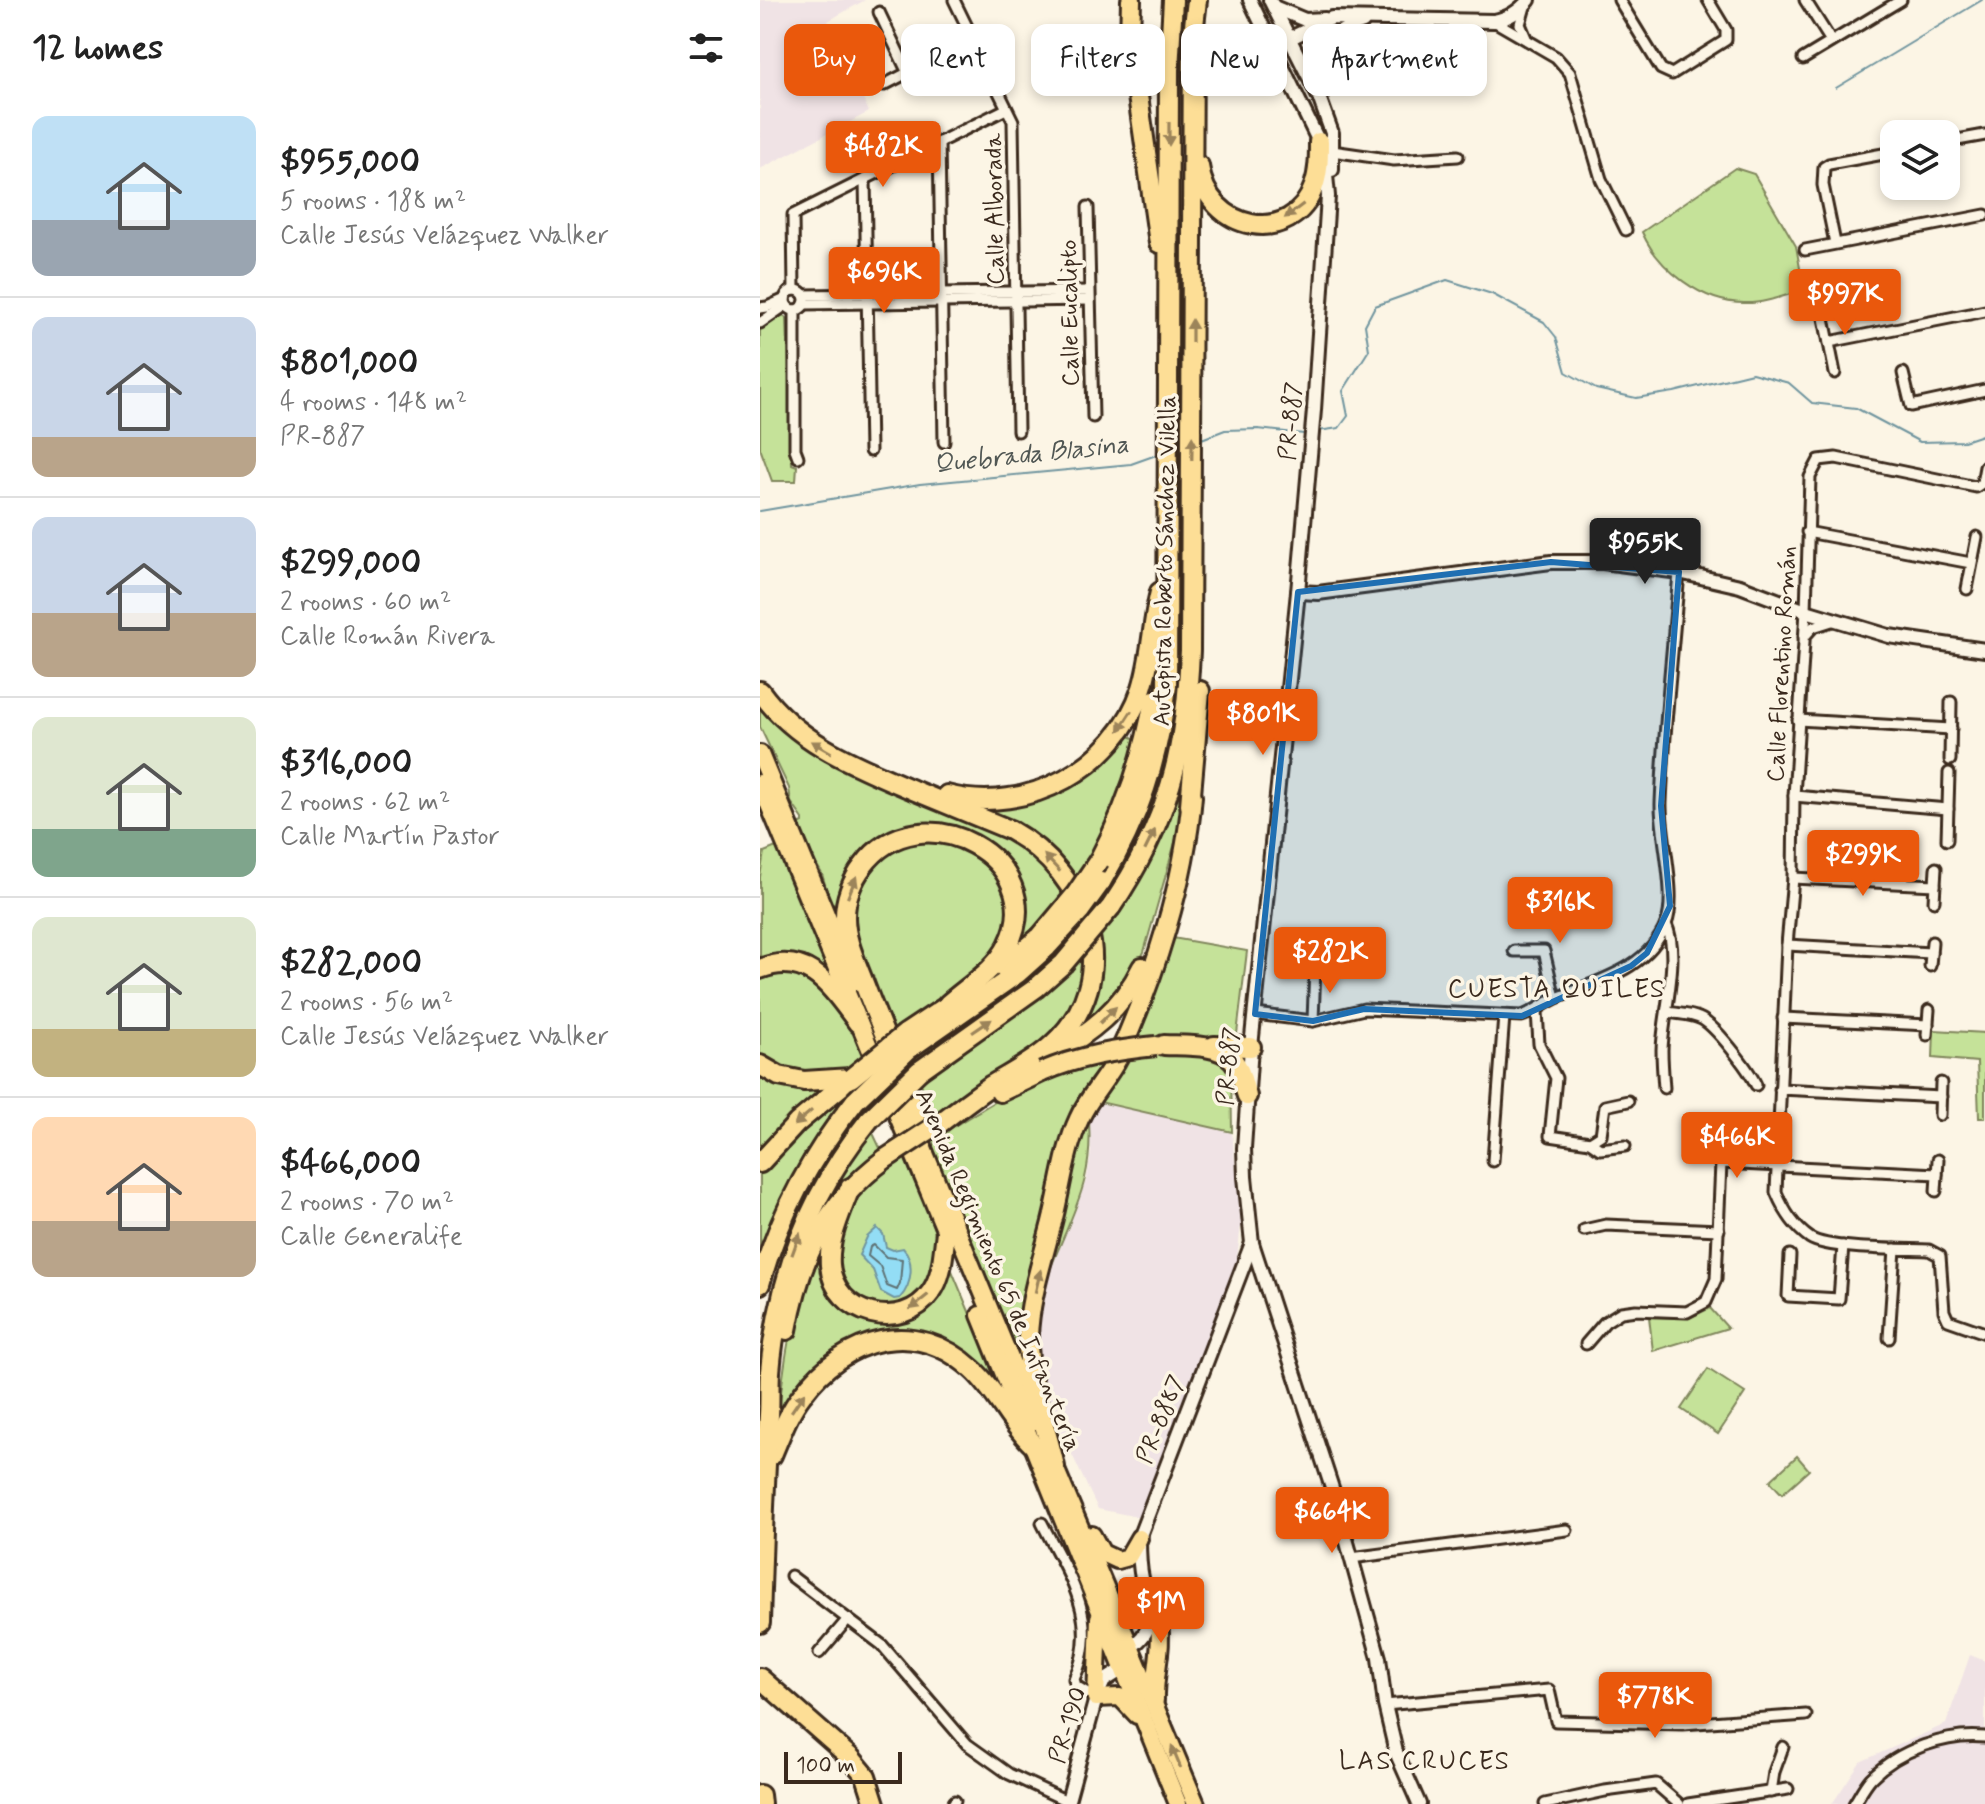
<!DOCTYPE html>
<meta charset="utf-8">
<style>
:root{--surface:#fff;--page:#f2f2f2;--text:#222;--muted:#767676;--line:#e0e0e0;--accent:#ea580c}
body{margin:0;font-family:Mynerve,sans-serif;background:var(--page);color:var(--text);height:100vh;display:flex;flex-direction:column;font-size:30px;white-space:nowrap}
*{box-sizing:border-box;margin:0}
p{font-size:26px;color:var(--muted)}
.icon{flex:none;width:44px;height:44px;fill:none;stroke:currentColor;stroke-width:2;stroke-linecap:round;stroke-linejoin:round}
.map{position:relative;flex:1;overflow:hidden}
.side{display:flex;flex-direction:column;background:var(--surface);width:760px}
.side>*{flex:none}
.guide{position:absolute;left:24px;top:24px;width:760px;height:72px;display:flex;gap:16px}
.controls{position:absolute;left:1120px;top:120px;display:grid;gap:16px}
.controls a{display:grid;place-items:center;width:80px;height:80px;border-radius:16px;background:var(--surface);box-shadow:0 4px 12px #0003;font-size:40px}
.scale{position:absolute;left:24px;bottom:20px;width:118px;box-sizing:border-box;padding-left:8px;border:4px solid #3b2a1e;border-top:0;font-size:22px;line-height:28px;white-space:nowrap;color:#3b2a1e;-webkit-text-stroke:6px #fcf5e5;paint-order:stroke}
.price{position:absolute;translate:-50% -68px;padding:0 18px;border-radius:8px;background:var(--accent);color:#fff;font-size:26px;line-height:52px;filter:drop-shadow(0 2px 4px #0008)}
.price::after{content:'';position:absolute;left:50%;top:48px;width:24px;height:18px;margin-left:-12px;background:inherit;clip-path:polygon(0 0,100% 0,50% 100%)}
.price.on{background:#222;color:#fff}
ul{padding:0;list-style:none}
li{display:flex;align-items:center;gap:24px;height:200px;padding:0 32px}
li+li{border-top:2px solid var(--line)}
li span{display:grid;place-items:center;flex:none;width:224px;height:160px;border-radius:16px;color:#555}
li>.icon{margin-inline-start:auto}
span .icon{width:96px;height:96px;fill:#fffc;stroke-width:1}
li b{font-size:34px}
h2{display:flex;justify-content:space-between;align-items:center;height:96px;padding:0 32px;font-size:34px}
.chip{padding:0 28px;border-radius:16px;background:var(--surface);box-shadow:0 4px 12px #0003;font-size:28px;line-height:72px}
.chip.on{background:var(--accent);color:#fff}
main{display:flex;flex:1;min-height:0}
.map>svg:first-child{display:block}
</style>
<main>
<section class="side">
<h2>12 homes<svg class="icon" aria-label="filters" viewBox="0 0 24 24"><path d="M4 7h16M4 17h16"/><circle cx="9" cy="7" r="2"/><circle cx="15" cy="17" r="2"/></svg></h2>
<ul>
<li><span style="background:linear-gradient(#bfe0f5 65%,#9aa5b1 0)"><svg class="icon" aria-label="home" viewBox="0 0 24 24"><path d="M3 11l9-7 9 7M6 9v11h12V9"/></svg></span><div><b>$955,000</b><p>5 rooms · 188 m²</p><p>Calle Jesús Velázquez Walker</p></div></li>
<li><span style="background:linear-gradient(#c9d6e8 75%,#b9a48a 0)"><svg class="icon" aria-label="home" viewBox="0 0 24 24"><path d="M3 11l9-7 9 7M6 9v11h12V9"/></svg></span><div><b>$801,000</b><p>4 rooms · 148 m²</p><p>PR-887</p></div></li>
<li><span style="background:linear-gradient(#c9d6e8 60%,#b9a48a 0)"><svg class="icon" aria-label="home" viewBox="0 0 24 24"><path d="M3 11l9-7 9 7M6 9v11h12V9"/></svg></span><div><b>$299,000</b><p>2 rooms · 60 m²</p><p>Calle Román Rivera</p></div></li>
<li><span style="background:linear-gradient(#dfe7d0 70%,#7fa58c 0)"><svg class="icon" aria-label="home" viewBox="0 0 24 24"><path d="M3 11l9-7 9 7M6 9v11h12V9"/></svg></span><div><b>$316,000</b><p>2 rooms · 62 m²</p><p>Calle Martín Pastor</p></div></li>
<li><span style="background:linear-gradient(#dfe7d0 70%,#c2b280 0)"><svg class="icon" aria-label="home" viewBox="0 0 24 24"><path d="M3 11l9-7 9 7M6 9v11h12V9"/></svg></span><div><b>$282,000</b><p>2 rooms · 56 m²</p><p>Calle Jesús Velázquez Walker</p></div></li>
<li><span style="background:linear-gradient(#ffd9b3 65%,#b9a48a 0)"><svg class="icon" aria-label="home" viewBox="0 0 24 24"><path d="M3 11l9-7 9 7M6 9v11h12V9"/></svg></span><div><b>$466,000</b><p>2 rooms · 70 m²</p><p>Calle Generalife</p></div></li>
</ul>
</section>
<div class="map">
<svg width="1225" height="1804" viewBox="0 0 1225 1804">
<rect width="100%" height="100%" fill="#fcf5e5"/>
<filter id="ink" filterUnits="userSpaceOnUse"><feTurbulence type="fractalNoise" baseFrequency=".0125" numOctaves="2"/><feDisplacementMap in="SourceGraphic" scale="16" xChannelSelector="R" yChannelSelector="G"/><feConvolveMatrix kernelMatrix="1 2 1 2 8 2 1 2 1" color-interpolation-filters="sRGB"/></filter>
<g filter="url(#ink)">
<g fill="#f0e3e5">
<polygon points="0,0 105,0 68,21 109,112 0,169"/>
<polygon points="335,1101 472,1132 481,1224 476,1267 378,1517 338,1509 283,1394 275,1359 275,1335 281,1299 288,1276 327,1178 331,1152 328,1111"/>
<polygon points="1210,1655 1225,1661 1225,1804 1072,1804 1100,1762 1186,1724"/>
</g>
<g fill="#c5e299" stroke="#80865c" stroke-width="2">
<path d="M975,168L994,174L1036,246L1044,290C1026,295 1003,304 984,303C942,303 898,269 882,232Z"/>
<polygon points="23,315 27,318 32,464 37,466 36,481 12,481 0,448 0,330"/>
<polygon points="0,701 10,714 247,836 264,846 308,892 282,923 252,952 260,929 231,850 135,833 77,918 74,916 62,874 34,826 43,822 43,819 31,802 29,788 0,727"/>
<path d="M365,734L376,739C364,790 344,837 315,881C291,839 252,825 210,806L251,805Z"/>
<polygon points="429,751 425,807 384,952 366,987 321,1027 330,1012 337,984 337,939 364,903 395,849 412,809"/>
<path d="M192,841C204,849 219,856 229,865C239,875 245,890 247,903C256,965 175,1004 132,1035L95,947L90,918L107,868L144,842Z"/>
<polygon points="21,845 74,977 0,963 0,877 4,852"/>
<polygon points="314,927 318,938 295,963 148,1071 145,1062"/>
<polygon points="407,937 487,951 477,1034 474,1038 402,1035 373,1040"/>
<path d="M326,952C323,971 321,989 313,1006C294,1051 216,1090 175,1115L160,1082C216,1038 277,1004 326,952Z"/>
<polygon points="19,971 44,974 86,1016 104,1057 83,1072 38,1075 0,1058 0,977"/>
<polygon points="1174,1030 1225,1033 1225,1118 1219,1118 1217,1062 1173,1058"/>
<polygon points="398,1053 450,1053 471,1067 472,1132 335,1101 359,1074 370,1057"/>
<polygon points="349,1061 340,1076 268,1288 259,1331 261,1367 168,1142 239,1099 288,1076"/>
<path d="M0,1075C29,1088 38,1092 69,1088L34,1113L0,1147Z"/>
<path d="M92,1084L94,1088C50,1134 22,1191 0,1249V1175L9,1161Z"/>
<path d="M328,1111C336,1179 313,1211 289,1272C280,1295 276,1320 270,1344L318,1137Z"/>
<polygon points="111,1129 121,1150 103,1163 46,1234 74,1183"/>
<polygon points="144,1157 172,1222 178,1245 179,1258 161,1299 110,1311 74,1275 72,1260 96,1196 123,1170"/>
<path d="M64,1242L73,1293L140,1319L188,1261L237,1379L236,1381L209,1361L112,1338L17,1424C23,1379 27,1330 43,1288C49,1272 57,1257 64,1242Z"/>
<polygon points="950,1308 968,1328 893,1351 889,1317 929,1318"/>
<polygon points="948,1369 985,1393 958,1434 921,1409"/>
<polygon points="1037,1456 1049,1470 1022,1494 1010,1481"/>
</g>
<path fill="#93ddf5" stroke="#70959f" stroke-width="2" d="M117,1228L123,1234L126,1247L133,1250L143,1248C155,1261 152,1285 140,1298L134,1299L121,1292L113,1270L99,1255L107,1237Z"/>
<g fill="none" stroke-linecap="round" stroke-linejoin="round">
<polygon stroke="#5e7274" stroke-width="2" points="114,1245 126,1257 142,1259 140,1283 137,1290 127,1286 120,1266 108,1256 110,1247"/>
<g stroke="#70959f" stroke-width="2">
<polyline points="1076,88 1222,0"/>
<polyline points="558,431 579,428 588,416 583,391 609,350 605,325 615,306 687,280 732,294 784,322 796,337 806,372 836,389 876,398 914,392 992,373 1029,383 1052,403 1096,408 1160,442 1204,441 1225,434"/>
<polyline points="439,440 465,430 498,429 544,434"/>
<polyline points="0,511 160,484 371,464 399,454"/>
</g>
<defs>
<g id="minor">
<polyline points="194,0 253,121 258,431"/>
<polyline points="859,0 901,69 912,74 966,40 966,30 948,0"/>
<polyline points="1045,0 1071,41"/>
<polyline points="119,12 147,71"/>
<polyline points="734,21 796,57 810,73 841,179 866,230"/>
<polyline points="766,38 760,24 766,3"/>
<polyline points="1043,59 1141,0"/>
<polyline points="124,85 213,39"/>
<polyline points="179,142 184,442"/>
<polyline points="1186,142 1225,135"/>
<polyline points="572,151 634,160 698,156"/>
<polyline points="105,179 110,451"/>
<polyline points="328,207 333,417"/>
<polyline points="1075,243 1063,185 1064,167 1069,164 1134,152"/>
<polyline points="1045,250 1225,215"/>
<circle cx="35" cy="300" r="10"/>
<polyline points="34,290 33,215 246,109"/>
<polyline points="44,295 329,291"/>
<polyline points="44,304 328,300"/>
<polyline points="0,308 7,307 25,299"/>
<polyline points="1062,308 1075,373"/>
<polyline points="35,310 35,449 38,457"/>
<polyline points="0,323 26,305"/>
<polyline points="1069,342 1225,311"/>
<polyline points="1143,373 1151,406 1225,390"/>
<path d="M1225,467L1222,483L1216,487L1076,458L1059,460L1050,477L1046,611L1034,796L1033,878L1027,945L1016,1192C1023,1209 1034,1227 1050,1238C1068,1250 1144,1249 1169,1250L1180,1256L1184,1311L1188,1320L1225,1333"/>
<polyline points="1047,532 1211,563"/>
<polyline points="1207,589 1217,537"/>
<polyline points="1044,637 1053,627 1075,620"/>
<polyline points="1038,720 1191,729"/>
<polyline points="1190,760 1191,702"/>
<polyline points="1034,796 1188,809"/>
<polyline points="1187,840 1189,773"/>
<polyline points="1033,878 1175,885"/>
<polyline points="1174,901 1176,868"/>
<polyline points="1027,945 1171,953"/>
<polyline points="754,951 784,951 795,998"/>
<polyline points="1170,966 1172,942"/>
<polyline points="777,1011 779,1044 796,1078 790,1136 830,1142 840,1149 865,1146"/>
<path d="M908,1012C918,1014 930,1014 939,1018C954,1023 990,1071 996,1085"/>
<path d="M495,1014L553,1021L604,1009L762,1016C776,1011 786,1002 799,997C840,980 888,969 906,924C918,896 900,835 901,803C904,726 913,649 919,572"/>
<polyline points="1023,1018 1168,1025"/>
<polyline points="553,1021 555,967"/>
<polyline points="1167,1035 1169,1010"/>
<path d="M904,1088C903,1075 902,1062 902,1050C903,1014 921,956 906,924"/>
<polyline points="1020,1089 1181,1097"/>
<polyline points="1180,1115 1181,1083"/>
<polyline points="830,1142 841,1135 845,1106 868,1101"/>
<polyline points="947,1154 961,1163 1177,1174"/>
<polyline points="733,1161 744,1016"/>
<polyline points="1176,1191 1178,1160"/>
<polyline points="824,1230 846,1225 959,1230"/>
<polyline points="1030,1255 1028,1296 1079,1299 1083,1246"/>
<polyline points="1129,1338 1135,1249"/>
<polyline points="826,1344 845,1322 861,1312 876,1310 927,1312 946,1302 956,1279 961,1163"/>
<path d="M282,1523C308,1575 342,1620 314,1679L316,1686L336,1698"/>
<polyline points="591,1558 807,1530"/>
<polyline points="31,1576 122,1645 207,1744 249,1774 307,1801"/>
<polyline points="59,1653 88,1619"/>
<polyline points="625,1705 789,1690 796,1721 923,1724 1046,1715"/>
<polyline points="1011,1792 1014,1772 1023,1747"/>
<polyline points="193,1804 195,1801"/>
<polyline points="785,1804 845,1791 896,1784 919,1804"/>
<polyline points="928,1804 1028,1789"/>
<path d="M1094,1804C1099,1796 1104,1786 1111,1778C1139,1750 1186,1733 1225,1737"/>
</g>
<g id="tertiary">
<polyline points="490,0 559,142 564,154 568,196 554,410 538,592 491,1047 484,1148 485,1177 492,1243 572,1488 619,1658 625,1705 636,1752 659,1804"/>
<polyline points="510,0 559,97 572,133 572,170"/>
<polyline points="514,7 545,20 565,19"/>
<path d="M514,46L572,18L734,21C749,18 758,12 769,0"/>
<path d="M556,87C556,49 566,34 603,22"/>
<polyline points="538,592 558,593 791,562 843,562 919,572 980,586 1046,611 1129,636 1225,650"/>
<path d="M370,1648C401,1626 387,1609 382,1578C379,1565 379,1551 379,1538L492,1243"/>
<polyline points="307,1804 336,1698 344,1681 363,1669"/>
</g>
<g id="primary">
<polyline points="0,754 94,982"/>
<polyline points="0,783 186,1232"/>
</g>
<g id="trunk">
<polyline points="162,1146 276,1421"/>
<polyline points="220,1315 418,1804"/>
<polyline points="291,1458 436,1804"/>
<polyline points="332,1535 342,1553 357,1560 368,1557 379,1538"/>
<path d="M391,1616L399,1623C403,1649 394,1674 395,1700"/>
<polyline points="339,1618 336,1698 360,1697 377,1715"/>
</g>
<g id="motorway">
<polyline points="371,0 370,40 399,243"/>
<path d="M439,166C447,232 533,248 554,186C559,172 559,157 559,142"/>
<path d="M0,691C37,743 97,766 153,790C185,803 218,817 250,830C329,874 366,978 292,1045C274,1062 251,1073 230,1086C213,1098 197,1110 180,1123"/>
<path d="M187,795C268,816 356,767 382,688C392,657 392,623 400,592"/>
<polyline points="430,805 440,691"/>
<path d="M339,860C366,809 384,757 394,700"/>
<path d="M341,882C380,817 398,761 407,686L409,70L413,0"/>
<path d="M351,907C408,823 426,751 430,650L433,34L437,0"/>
<polyline points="243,968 280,937"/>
<path d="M0,969C49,949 73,990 98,1023"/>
<polyline points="145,1034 199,998"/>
<path d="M404,1045C424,1046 458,1043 473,1060C481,1069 483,1085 487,1096"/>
<polyline points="454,1046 491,1047"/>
<polyline points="149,1049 258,973 287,947"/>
<path d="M290,1056C330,1033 361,1010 382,967"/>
<polyline points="0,1065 19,1076 44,1081 91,1078"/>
<polyline points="159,1071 276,988 303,964"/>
<polyline points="240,1092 282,1072"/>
<path d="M162,1146C151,1090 125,1039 105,986C97,964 85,941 85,917C85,899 92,880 103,866C160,788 292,860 248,945C236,970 208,986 188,1004"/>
<polyline points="0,1163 37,1123 91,1078"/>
<path d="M90,1188C81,1213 68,1238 70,1265C74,1316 143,1333 171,1292C183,1275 183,1253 186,1232"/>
<path d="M0,1284C19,1215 50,1157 95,1101"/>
<path d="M27,1330C40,1258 65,1204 125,1159"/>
<path d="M12,1455C21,1434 28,1413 42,1395C85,1337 155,1317 212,1369C237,1391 249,1423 273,1445"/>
<path d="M295,1467C286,1423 267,1383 268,1337C269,1298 284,1256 293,1218C301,1186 305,1149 319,1119C329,1096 347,1079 358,1057C394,978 425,882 432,796"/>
<path d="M0,1623C2,1553 4,1484 9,1415C10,1400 9,1386 10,1372C18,1277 49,1194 109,1120"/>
<polyline points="0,1678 91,1758 106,1776 115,1804"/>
<polyline points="0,1795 1,1804"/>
</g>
</defs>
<use href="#minor" stroke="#3b2a1e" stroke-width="15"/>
<use href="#tertiary" stroke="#3b2a1e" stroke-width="18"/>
<use href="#primary" stroke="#3b2a1e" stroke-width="22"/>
<use href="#trunk" stroke="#3b2a1e" stroke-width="22"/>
<use href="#motorway" stroke="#3b2a1e" stroke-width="24"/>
<use href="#minor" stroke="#fcf5e5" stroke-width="9"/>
<use href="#tertiary" stroke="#fcf5e5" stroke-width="12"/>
<use href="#primary" stroke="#fdde96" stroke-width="16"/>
<use href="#trunk" stroke="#fdde96" stroke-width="16"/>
<use href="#motorway" stroke="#fdde96" stroke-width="18"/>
<defs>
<g id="motorway-bridge">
<polyline points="280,937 316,894 339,860"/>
<polyline points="287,947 320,911 341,882"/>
<polyline points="303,964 351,907"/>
<path d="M282,1072C319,1056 357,1050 396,1046"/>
<polyline points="91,1078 145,1034"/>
<polyline points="95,1101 149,1049"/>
<polyline points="109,1120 159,1071"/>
<polyline points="125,1159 180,1123"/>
</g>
</defs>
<use href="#motorway-bridge" stroke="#3b2a1e" stroke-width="24" stroke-linecap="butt"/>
<use href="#motorway-bridge" stroke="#fdde96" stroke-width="18"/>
</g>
<defs><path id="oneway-solid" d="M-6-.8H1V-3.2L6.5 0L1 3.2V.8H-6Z" transform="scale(2)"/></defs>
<g fill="#9c845a">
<use href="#oneway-solid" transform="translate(409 134) rotate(90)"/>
<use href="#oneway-solid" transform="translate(534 211) rotate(143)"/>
<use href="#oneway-solid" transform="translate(432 331) rotate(-90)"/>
<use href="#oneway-solid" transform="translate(432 448) rotate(-89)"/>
<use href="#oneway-solid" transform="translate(365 721) rotate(123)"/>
<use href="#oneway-solid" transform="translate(61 747) rotate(-150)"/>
<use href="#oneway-solid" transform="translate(390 840) rotate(-64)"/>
<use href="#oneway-solid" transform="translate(292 863) rotate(-133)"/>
<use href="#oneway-solid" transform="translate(92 887) rotate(-68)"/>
<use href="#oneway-solid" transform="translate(348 1015) rotate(-45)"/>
<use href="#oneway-solid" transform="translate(222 1026) rotate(-34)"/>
<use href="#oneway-solid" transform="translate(43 1118) rotate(139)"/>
<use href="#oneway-solid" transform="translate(36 1244) rotate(-70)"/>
<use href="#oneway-solid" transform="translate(278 1281) rotate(-77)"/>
<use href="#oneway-solid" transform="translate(159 1302) rotate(141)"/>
<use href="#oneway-solid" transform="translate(38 1402) rotate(-56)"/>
<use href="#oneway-solid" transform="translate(416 1757) rotate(-113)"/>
</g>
</g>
<path fill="#1f6fb2" fill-opacity="0.2" stroke="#1f6fb2" stroke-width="6" stroke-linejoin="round" d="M791,562L919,572L901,806L910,906L887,953L871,966L762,1016L604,1009L553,1021L495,1014L538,592Z"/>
<g text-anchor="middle" stroke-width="7" stroke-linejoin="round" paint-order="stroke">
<g font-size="24" fill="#3b2a1e" stroke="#fcf5e5">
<text transform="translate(234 209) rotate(-91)" y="8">Calle Alborada</text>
<text transform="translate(309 313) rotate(-91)" y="8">Calle Eucalipto</text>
<text transform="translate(530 421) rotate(-85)" y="8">PR-887</text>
<text transform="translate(404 561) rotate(-89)" y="8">Autopista Roberto Sánchez Vilella</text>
<text transform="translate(1021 664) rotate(-87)" y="8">Calle Florentino Román</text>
<text transform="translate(468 1066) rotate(-85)" y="8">PR-887</text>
<text transform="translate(239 1270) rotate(67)" y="8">Avenida Regimiento 65 de Infantería</text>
<text transform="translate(400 1419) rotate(-68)" y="8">PR-8887</text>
<text transform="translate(307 1725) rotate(-73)" y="8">PR-190</text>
</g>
<g font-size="26" font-style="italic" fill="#515754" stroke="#fcf5e5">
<text transform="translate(271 453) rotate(-6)" y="9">Quebrada Blasina</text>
</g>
<g font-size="26" letter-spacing="2" fill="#3b2a1e" stroke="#fcf5e5">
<text x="797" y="997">CUESTA QUILES</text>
<text x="665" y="1769">LAS CRUCES</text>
</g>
</g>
</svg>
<div class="controls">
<a><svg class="icon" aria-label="layers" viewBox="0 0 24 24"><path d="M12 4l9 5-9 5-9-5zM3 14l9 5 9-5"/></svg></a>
</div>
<div class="scale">100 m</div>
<b class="price" style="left:123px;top:189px">$482K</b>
<b class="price" style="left:124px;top:315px">$696K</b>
<b class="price" style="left:1085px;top:337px">$997K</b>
<b class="price on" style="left:885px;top:586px">$955K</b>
<b class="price" style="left:503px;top:757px">$801K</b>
<b class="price" style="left:1103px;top:898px">$299K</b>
<b class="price" style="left:800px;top:945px">$316K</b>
<b class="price" style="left:570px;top:995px">$282K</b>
<b class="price" style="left:977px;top:1180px">$466K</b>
<b class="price" style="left:572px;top:1555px">$664K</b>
<b class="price" style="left:401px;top:1645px">$1M</b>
<b class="price" style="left:895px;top:1740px">$778K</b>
<div class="guide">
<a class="chip on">Buy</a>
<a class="chip">Rent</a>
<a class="chip">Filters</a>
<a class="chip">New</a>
<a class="chip">Apartment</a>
</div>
</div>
</main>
